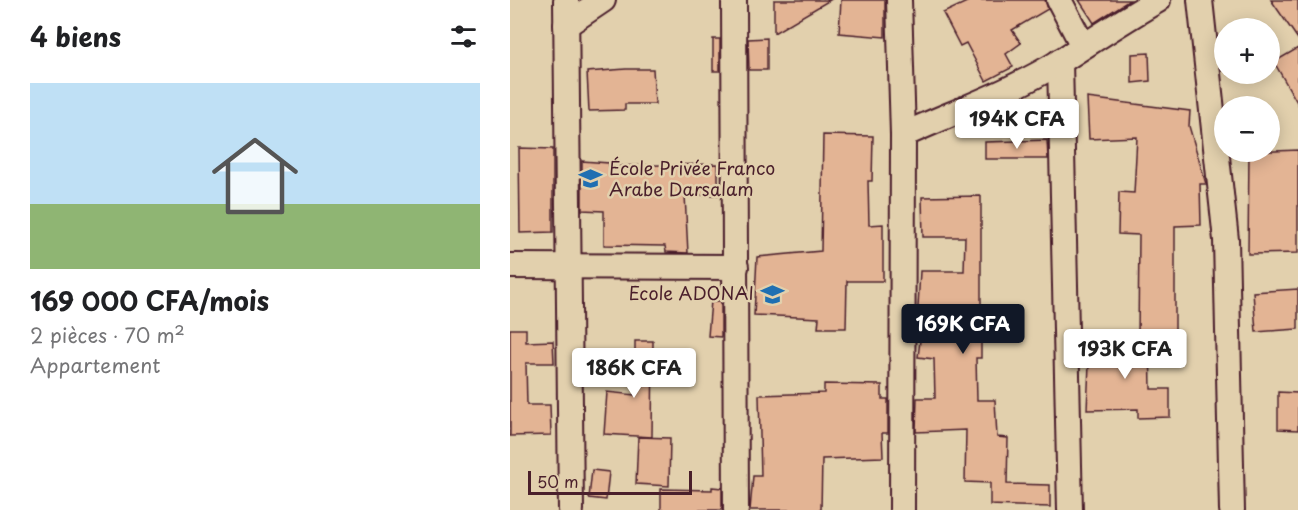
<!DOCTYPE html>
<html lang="fr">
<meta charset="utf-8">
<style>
:root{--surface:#fff;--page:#f6f6f6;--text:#202124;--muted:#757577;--line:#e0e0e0;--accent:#111827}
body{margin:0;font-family:"Playpen Sans",sans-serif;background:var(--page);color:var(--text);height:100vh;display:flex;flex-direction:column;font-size:22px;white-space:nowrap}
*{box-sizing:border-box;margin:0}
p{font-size:20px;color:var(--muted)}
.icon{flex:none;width:33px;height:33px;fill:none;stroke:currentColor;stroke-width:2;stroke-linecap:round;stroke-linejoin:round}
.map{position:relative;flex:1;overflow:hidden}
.sheet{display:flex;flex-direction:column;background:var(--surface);width:510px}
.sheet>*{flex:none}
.fabs{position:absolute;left:704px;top:18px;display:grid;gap:12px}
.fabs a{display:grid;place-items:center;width:66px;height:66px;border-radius:50%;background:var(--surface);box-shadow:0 3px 15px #0003;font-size:30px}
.scale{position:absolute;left:18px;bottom:15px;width:164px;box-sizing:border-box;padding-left:6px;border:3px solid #4a1f2b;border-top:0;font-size:16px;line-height:21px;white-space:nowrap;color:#4a1f2b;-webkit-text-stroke:4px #e2d0ad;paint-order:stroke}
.price{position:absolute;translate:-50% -51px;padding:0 14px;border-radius:6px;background:#fff;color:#222;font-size:20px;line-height:39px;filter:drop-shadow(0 2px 3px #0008)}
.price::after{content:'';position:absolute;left:50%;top:36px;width:18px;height:14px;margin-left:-9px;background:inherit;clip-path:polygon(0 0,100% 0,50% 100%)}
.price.current{background:var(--accent);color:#fff}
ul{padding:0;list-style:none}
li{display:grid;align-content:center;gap:12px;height:318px;padding:0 30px}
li+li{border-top:2px solid var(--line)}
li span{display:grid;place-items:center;height:186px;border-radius:0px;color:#555}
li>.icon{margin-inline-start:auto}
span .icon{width:108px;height:108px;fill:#fffc;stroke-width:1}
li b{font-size:26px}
h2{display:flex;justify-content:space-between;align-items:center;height:72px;padding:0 30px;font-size:26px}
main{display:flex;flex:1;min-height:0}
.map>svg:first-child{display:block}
</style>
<main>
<section class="sheet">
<h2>4 biens<svg class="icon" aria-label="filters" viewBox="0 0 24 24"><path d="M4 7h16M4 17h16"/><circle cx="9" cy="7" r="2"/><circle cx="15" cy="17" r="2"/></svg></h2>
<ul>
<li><span style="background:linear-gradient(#bfe0f5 65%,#8fb573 0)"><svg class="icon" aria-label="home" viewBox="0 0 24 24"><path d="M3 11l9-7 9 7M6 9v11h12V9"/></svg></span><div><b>169 000 CFA/mois</b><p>2 pièces · 70 m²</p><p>Appartement</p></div></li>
</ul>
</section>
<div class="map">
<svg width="788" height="510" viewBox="0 0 788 510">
<rect width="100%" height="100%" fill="#e2d0ad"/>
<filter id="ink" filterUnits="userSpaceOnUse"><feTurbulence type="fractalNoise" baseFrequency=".0167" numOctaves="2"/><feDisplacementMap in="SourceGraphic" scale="12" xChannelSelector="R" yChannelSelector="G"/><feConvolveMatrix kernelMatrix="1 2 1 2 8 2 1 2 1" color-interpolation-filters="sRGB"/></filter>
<g filter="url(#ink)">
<g fill="#e3b494" stroke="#4a1f2b" stroke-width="1.5">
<polygon points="264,0 320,0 264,33"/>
<polygon points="331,0 375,0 375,37 329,33"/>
<polygon points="461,0 535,0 538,9 502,30 511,43 496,54 503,67 476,81 456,43 450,46 433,13"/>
<polygon points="569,0 620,0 584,23"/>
<polygon points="761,0 788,0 788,39"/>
<polygon points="257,38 257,70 239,70 238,39"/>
<rect x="203" y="39" width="7" height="32"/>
<polygon points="788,48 788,104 764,62"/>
<polygon points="639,53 640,81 622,83 622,54"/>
<polygon points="116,69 143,69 145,104 115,104 115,110 79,111 77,72"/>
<polygon points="577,98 680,111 679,126 696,184 690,184 691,225 665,226 665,338 628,338 629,235 608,234 609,192 624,193 627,137 579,139"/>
<polygon points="313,135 363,136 362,181 358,181 359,225 373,224 373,281 337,281 336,328 308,328 309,318 244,315 247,257 311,251"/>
<polygon points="537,140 538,159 475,159 475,142"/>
<polygon points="9,148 43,149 43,232 10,233"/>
<polygon points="788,150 788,253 738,254 739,152"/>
<polygon points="72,161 99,163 99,166 208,164 208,195 175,195 178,253 156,252 155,246 94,245 94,211 72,210"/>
<polygon points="471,196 471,358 466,358 467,400 485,400 487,437 498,438 497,484 540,485 540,507 480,505 480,483 455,482 456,430 406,432 407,398 425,398 424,359 408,357 414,308 408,307 410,271 454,271 455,237 413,237 412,197"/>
<polygon points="788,289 788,329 746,332 743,292"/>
<polygon points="201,301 211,301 211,337 198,336"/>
<polygon points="0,329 16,329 16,342 43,341 44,363 16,363 17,405 40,405 41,435 0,436"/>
<polygon points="125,341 143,341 142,437 94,434 97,392 125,395"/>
<polygon points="580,342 640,342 641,389 660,389 660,417 628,418 628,409 577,410"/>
<polygon points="314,384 372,385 372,399 378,399 378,433 372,433 373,457 312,459 311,510 240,510 243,476 251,476 249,395 314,393"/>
<polygon points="768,392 788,393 788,430 768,429"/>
<polygon points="128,437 160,438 159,486 126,484"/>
<polygon points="82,470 99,472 96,500 79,498"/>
<polygon points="202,487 212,488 212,510 151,510 151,489 202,490"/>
</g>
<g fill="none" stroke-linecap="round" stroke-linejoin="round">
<defs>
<g id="street">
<polyline points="56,0 61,510"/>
<polyline points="224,0 226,510"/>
<polyline points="389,0 393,135 392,510"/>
<polyline points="549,0 572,44"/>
<polyline points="690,0 716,240 722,510"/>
<polyline points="56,25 93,0"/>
<polyline points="550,61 560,510"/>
<path d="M393,135C444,112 503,91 551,61C583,40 615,19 648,0"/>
<polyline points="0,266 226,267"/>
</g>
</defs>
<use href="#street" stroke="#4a1f2b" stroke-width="28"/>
<use href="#street" stroke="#e2d0ad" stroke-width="24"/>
</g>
</g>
<defs>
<symbol id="school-bare" viewBox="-9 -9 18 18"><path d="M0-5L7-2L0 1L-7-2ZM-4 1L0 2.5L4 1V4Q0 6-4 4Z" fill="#1f6fb2" stroke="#e2d0ad" stroke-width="2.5" paint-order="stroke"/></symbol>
</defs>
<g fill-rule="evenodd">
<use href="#school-bare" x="64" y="162" width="33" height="33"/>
<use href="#school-bare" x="246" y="278" width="33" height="33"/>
</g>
<g text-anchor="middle" stroke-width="5" stroke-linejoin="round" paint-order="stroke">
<g font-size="18" fill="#4a1f2b" stroke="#e2d0ad" text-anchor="start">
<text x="99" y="175">École Privée Franco<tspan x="99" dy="21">Arabe Darsalam</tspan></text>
<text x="244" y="300" text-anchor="end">Ecole ADONAI</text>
</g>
</g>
</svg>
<div class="fabs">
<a>+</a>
<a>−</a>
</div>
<div class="scale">50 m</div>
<b class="price" style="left:507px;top:150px">194K CFA</b>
<b class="price current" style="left:453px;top:355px">169K CFA</b>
<b class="price" style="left:615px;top:380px">193K CFA</b>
<b class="price" style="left:124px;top:399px">186K CFA</b>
</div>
</main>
